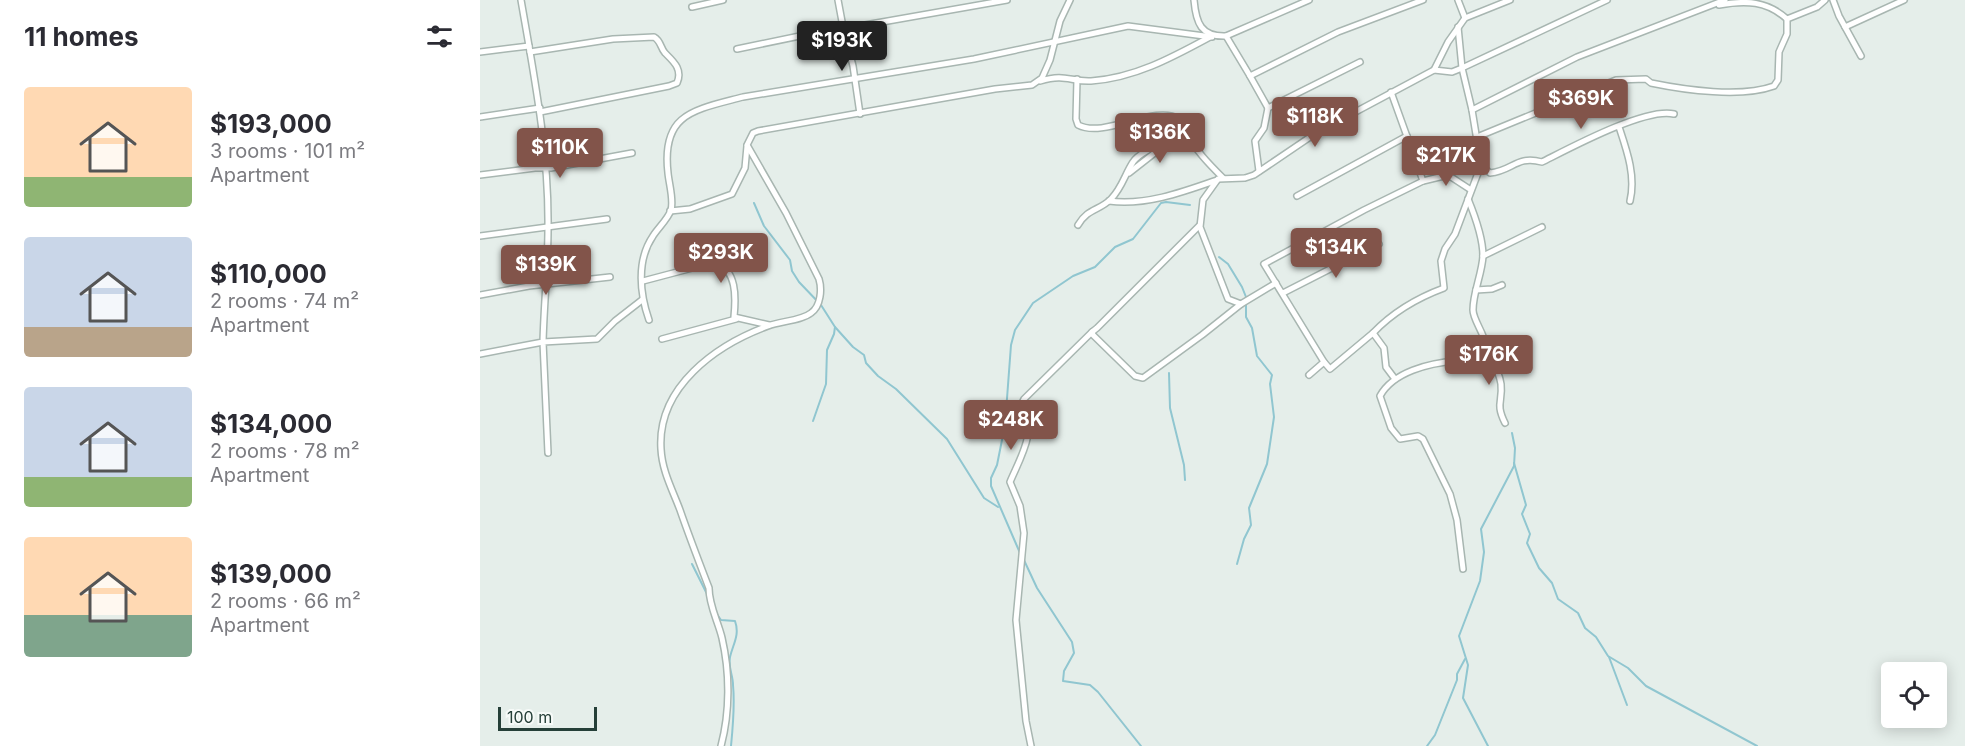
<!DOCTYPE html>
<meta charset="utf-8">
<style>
:root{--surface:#fff;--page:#f7f7f7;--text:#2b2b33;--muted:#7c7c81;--accent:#82544a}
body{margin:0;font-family:Inter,sans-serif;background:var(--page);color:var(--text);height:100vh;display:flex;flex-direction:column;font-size:22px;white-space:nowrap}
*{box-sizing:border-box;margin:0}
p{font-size:20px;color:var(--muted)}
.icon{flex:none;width:33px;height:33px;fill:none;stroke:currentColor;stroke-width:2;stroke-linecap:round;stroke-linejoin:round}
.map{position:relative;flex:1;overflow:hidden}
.details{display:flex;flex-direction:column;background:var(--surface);width:480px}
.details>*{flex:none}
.controls{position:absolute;left:1401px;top:662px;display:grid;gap:12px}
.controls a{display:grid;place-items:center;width:66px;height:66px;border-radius:6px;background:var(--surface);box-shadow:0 3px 15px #0003;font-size:30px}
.scale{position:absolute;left:18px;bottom:15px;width:99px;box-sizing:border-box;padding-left:6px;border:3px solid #253f38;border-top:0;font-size:16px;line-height:21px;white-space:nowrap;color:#253f38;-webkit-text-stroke:4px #f6faf8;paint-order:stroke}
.price{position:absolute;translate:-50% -51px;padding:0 14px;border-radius:6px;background:var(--accent);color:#fff;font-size:20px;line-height:39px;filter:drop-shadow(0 2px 3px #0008)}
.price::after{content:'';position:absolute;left:50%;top:36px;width:18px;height:14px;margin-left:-9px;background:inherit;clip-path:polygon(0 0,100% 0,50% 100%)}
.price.selected{background:#222;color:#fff}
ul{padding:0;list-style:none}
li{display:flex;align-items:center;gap:18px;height:150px;padding:0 24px}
li span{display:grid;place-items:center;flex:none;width:168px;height:120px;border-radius:6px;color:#555}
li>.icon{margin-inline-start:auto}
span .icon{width:72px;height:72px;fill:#fffc;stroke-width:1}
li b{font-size:26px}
h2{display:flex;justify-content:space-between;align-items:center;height:72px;padding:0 24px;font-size:26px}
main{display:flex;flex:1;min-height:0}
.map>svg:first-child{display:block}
</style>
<main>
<section class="details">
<h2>11 homes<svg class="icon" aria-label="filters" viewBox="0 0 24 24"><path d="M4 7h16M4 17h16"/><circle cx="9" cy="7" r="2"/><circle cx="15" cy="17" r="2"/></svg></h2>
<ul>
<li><span style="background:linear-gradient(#ffd9b3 75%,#8fb573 0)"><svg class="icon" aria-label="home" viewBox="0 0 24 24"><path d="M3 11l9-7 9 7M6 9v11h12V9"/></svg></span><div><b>$193,000</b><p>3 rooms · 101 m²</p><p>Apartment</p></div></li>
<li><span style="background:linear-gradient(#c9d6e8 75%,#b9a48a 0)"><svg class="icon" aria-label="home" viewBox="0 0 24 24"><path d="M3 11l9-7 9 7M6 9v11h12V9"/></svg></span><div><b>$110,000</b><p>2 rooms · 74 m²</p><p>Apartment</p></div></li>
<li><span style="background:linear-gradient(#c9d6e8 75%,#8fb573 0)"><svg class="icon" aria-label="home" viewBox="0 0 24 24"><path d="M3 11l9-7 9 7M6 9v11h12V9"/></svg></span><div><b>$134,000</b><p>2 rooms · 78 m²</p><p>Apartment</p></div></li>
<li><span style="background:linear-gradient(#ffd9b3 65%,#7fa58c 0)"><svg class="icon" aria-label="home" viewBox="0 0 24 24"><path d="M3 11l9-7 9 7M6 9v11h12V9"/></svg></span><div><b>$139,000</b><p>2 rooms · 66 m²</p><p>Apartment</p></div></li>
</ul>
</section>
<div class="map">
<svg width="1485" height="746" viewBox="0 0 1485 746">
<rect width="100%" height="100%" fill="#e5eeea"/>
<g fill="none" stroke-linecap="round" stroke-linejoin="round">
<g stroke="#90c6d0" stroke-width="2">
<polyline points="274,203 284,226 310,260 312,271 319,282 341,305 355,327 373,347 384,355 386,363 398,376 416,389 467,439 504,498 518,507"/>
<polyline points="739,257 748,264 762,287 766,297 766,317 772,328 777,356 792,375 790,384 794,417 787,464 769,508 771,525 764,539 757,564"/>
<polyline points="689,373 690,408 704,465 705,480"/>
<polyline points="333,421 346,384 347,350 354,334 355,327"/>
<polyline points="1034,463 1046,505 1042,514 1050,534 1047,543 1059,568 1072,583 1078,599 1098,613 1105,628 1116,637 1128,656 1148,668 1166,686 1277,746"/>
<polyline points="540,553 511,486 511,478 517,465 525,425 531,345 535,330 553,303 593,276 615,267 635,247 653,239 681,203 686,202 710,205"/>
<polyline points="543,558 557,588 592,642 594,653 584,671 583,681 610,685 618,692 661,746"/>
<polyline points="212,564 227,594"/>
<path d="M236,613L241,620L255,621C260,635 253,644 250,657C248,668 253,675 253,685C255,705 253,726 251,746"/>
<polyline points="1129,657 1147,705"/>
<polyline points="947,746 955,735 977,680 977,674 985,659"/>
<polyline points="1008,746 983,698 988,665 979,636 1000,581 1004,552 1001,529 1034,466 1035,448 1032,433"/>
</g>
<defs>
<g id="street">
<polyline points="358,0 363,27 368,28 527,0"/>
<path d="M714,0C716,23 721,37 746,36L770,76"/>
<polyline points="978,0 985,18"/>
<polyline points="1353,0 1359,16 1381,56"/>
<path d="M1239,5C1266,0 1287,1 1307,19"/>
<polyline points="212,7 243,0"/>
<polyline points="1365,27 1424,0"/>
<polyline points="746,36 829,0"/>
<polyline points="257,49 363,27 373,66 380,114"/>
<polyline points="0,52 49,46"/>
<path d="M50,52L133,39L174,37C181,41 180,47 185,53C193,61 203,69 197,83L189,86L60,112"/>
<polyline points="880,62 788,108 770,76 858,32 943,0"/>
<polyline points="954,70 972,72 982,68 978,27"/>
<path d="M597,79L596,119L598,125C625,139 674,104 699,119C703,122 703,126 706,131C714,149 729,164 743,178"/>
<path d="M560,81C586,73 590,82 611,81C655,78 693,57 730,37"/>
<polyline points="992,110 982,68 1127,0"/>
<polyline points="0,117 60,108"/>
<path d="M1139,127C1147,151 1156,176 1150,201"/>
<path d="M997,137L1136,80L1166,79L1171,83C1205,90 1261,98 1294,86L1298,80L1299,52L1307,34V19L1337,7L1345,0"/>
<path d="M1001,165L1010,173C1033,171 1036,155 1062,162C1090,148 1166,107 1194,114"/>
<polyline points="779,171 775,141 784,128 788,108"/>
<polyline points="649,173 700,133 708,135"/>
<polyline points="0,175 55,168 71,168 152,153"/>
<polyline points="943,181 968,175 991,190"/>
<polyline points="817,196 927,136"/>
<path d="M629,201C665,206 703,192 737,180"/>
<polyline points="190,211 210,209 252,194 265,168 267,146"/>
<path d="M598,225C608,208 619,211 631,199C642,188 645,174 653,162C658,154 668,151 676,145C680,133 676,125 665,119"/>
<polyline points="719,226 617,328 612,332 613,335 655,376 663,378 722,335 761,304"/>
<polyline points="0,236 127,219"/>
<polyline points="1003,256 1062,227"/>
<path d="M163,281L235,262C257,270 256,297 254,317L289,325"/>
<polyline points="796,283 761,304 748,299 720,227 723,200 738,179 765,178 774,175 836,133 954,70 968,42 985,18 1030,0"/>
<polyline points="996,290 1012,289 1022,285"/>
<polyline points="803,293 899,244"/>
<polyline points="0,295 49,286 130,277"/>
<path d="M169,320C160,294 156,261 173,236C178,228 188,219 191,210C194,200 189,184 188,173C181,113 214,110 263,97L494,59L648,26L732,37"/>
<path d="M893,333C913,312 937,298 964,288L961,261L965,249L975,234L1001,165L992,110L1097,57L1245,0"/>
<polyline points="182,339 256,319"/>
<path d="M1006,347C1011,359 1019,370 1021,384C1023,402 1015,403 1025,423"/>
<path d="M0,354L63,342C64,304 68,266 68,228C69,151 54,75 41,0"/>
<polyline points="844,362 784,264 884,210 943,181 911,92"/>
<polyline points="829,375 844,362 850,369 893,333 904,348 906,367 915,379"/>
<polyline points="68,453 63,342 117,339 135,321 162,300"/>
<path d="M983,569L977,520L970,494L943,439L938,436L920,439L911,428L900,396C913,372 949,363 976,361C984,361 995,364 1002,357C1014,344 993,323 993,310C993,292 1002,274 1003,256C1003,237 995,216 988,199"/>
<path d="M241,746C250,712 250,673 242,638C238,621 229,606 229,588C219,562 209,536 200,510C193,491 182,471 181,449C177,387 236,345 288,326C300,321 321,321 331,313C341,306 342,289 339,279L306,213L267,145L273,133L278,131L515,89L552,85L562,78L570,60L580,21L590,0"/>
<path d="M551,746L546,721L536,620L544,533L540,506L530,482C541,456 558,430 542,403L544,399L612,332"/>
</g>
</defs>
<use href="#street" stroke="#a8b6b1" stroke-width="8"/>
<use href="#street" stroke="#fff" stroke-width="5"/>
</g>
</svg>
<div class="controls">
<a><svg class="icon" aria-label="locate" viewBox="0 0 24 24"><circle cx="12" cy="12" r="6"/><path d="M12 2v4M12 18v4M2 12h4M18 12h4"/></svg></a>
</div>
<div class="scale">100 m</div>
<b class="price selected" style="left:362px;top:72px">$193K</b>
<b class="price" style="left:1101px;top:130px">$369K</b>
<b class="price" style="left:835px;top:148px">$118K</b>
<b class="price" style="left:680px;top:164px">$136K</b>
<b class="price" style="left:80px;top:179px">$110K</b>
<b class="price" style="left:966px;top:187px">$217K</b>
<b class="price" style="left:856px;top:279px">$134K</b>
<b class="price" style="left:241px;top:284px">$293K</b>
<b class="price" style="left:66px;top:296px">$139K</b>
<b class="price" style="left:1009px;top:386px">$176K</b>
<b class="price" style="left:531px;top:451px">$248K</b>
</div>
</main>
